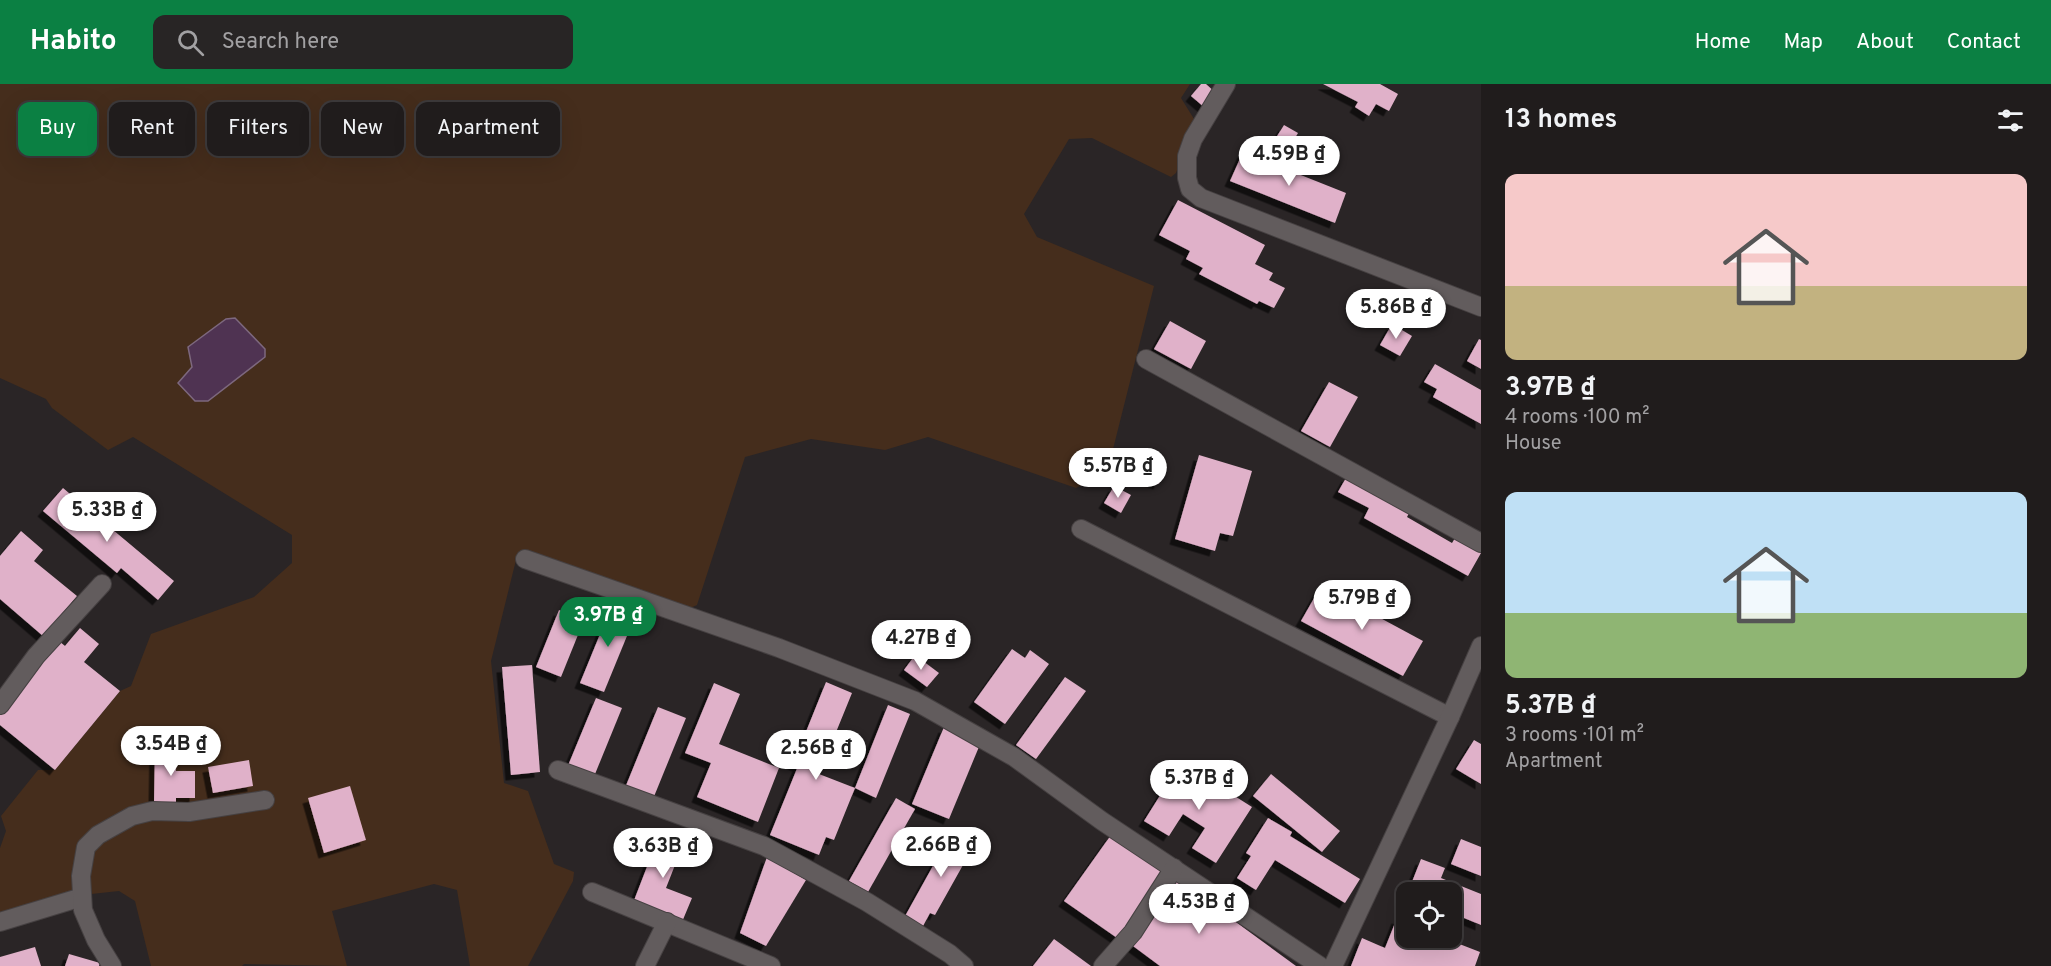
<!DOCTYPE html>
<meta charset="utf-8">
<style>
:root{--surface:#201c1c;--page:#282525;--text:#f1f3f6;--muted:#a2a1a3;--line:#3d3a3b;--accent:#0b8043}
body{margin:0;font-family:Overpass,sans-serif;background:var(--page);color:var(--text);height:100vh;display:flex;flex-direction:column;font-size:22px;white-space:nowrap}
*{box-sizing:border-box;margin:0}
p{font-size:20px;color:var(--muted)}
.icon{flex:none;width:33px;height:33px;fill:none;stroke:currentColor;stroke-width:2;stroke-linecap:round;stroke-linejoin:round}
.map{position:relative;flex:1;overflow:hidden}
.panel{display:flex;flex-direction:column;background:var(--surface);width:570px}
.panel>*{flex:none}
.guide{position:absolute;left:18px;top:18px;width:570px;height:54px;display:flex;gap:12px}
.tools{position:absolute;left:1396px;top:798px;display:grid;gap:12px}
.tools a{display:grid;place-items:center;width:66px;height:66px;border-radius:12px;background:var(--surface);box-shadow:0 6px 24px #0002,0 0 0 2px var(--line);font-size:30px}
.price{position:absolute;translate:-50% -51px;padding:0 14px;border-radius:21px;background:#fff;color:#222;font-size:20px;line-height:39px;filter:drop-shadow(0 2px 3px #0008)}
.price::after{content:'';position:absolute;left:50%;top:36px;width:18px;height:14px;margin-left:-9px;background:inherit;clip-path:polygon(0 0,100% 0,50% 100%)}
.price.selected{background:var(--accent);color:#fff}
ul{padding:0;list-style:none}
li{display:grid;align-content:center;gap:12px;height:318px;padding:0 24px}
li span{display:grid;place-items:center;height:186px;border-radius:12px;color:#555}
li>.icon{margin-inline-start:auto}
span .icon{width:108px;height:108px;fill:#fffc;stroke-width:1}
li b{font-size:26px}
h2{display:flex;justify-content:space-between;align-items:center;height:72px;padding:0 24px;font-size:26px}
.tag{padding:0 21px;border-radius:12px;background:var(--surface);box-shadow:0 6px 24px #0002,0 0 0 2px var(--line);font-size:21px;line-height:54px}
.tag.selected{background:var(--accent);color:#fff}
header{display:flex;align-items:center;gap:36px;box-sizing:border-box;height:84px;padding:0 30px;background:var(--accent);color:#fff}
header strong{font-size:28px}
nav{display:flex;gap:33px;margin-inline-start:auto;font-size:21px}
.search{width:420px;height:54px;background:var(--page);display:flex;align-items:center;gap:15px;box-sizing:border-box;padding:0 21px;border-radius:12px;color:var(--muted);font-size:22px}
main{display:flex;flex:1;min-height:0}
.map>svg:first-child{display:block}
</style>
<header>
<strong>Habito</strong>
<div class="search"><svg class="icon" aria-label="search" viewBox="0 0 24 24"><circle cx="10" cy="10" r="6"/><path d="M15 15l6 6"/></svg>Search here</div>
<nav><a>Home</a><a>Map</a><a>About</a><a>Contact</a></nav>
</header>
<main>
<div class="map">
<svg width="1481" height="882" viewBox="0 0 1481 882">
<defs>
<filter id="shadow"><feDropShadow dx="-5.5" dy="5.5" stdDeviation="0" flood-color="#0009"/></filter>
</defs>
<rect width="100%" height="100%" fill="#2a2526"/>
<polygon fill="#452d1c" points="0,0 1190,0 1181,14 1194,35 1176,89 1171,93 1092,54 1069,55 1024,130 1037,153 1154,202 1107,389 1076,404 928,353 885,366 811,355 745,373 697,521 688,525 529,466 517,472 491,577 504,699 528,707 554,780 574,788 573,797 528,882 470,882 457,806 434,800 332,827 347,882 244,880 242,882 151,882 135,817 119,807 73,812 0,835 0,764 6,747 1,732 38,686 55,686 120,607 131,602 151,550 254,513 292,479 292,451 133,353 108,366 52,324 46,315 0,294"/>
<polygon fill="#4f3352" stroke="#7d687e" stroke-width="1.5" points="235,234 265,265 265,273 208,317 195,317 178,299 192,283 188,263 226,235"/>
<g fill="#e0b1c9" filter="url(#shadow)">
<polygon points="1201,0 1206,0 1216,9 1204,23 1191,12"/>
<polygon points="1323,0 1380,0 1398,10 1389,27 1376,20 1369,32 1355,23 1358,18"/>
<polygon points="1284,41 1298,49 1288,66 1274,57"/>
<polygon points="1243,68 1346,109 1335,139 1230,97"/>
<polygon points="1178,116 1265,161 1255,180 1273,189 1269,196 1285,204 1274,224 1259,217 1257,220 1199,190 1203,184 1186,175 1190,167 1159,151"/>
<polygon points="1170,237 1206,257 1191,285 1154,265"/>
<polygon points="1392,240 1412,252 1400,272 1380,261"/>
<polygon points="1479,255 1481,256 1481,285 1467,277"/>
<polygon points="1435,280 1481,306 1481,340 1433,313 1437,305 1424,298"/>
<polygon points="1329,298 1358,313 1330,363 1301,347"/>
<polygon points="1199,371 1252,387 1233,452 1220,449 1215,467 1175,455"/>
<polygon points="1149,376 1165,380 1159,400 1144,395"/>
<polygon points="1347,392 1410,427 1407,433 1452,459 1455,454 1481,469 1468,492 1364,434 1369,424 1338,408"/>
<polygon points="1114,402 1131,411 1121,429 1104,419"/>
<polygon points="63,404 174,497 158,516 121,484 117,489 43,427"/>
<polygon points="21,447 43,466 34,477 77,512 43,552 0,515 0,472"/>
<polygon points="1321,502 1423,557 1403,592 1301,537"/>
<polygon points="612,521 636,530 604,608 580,599"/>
<polygon points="559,526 584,536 561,593 536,583"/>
<polygon points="80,544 99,560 84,578 120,607 55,686 0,641 0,629 59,557 65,562"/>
<polygon points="1012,565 1025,574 1030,566 1049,580 1005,640 974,618"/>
<polygon points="915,571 939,589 927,603 904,586"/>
<polygon points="532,581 540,688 511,691 502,583"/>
<polygon points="1065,593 1086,607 1036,675 1016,661"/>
<polygon points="826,598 852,609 819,690 855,704 834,756 826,753 819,771 770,751 798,682 793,680"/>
<polygon points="714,599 740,610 719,660 779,684 758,738 697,713 711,679 685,669"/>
<polygon points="596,614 622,624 593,695 567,684"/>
<polygon points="888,621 910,630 876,714 855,704"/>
<polygon points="658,623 686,634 653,715 625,704"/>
<polygon points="944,643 981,658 949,735 912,720"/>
<polygon points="1474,656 1481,660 1481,700 1456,685"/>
<polygon points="155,661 177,662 176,687 195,687 195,714 176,714 176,719 154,719"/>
<polygon points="249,676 253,702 213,709 208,683"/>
<polygon points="1181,678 1252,723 1216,779 1192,764 1205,744 1183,730 1169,752 1144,737"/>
<polygon points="1271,690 1340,747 1322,768 1253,712"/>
<polygon points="350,702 366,756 324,769 308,714"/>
<polygon points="896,714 915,725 868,808 849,797"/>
<polygon points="1268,734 1292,748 1290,752 1360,795 1345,819 1275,776 1256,806 1237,794 1251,772 1246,769"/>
<polygon points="662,744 686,753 666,804 692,814 682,838 633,819"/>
<polygon points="954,744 977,756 935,831 930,829 922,844 904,834"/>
<polygon points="1111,751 1167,790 1120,856 1064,817"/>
<polygon points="1461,755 1481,763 1481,792 1451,780"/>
<polygon points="767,773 806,796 766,862 740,849"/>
<polygon points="1421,775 1445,784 1441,794 1481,810 1481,841 1452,829 1452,808 1408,808"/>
<polygon points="1177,795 1296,882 1160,882 1129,859"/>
<polygon points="1397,834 1407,838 1407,854 1444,854 1480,868 1475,882 1351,882 1362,854 1385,864"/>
<polygon points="1054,855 1091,882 1033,882"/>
<polygon points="35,863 41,882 0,882 0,873"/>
<polygon points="69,870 100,879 99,882 65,882"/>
</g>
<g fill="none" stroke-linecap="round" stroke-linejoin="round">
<defs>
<g id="minor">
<polyline points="1226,0 1193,55 1187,72 1187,94 1190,105 1201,114 1481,223"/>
<polyline points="1146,275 1481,459"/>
<polyline points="1081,445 1450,633"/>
<polyline points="525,475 779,564 915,617 1014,673 1102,737 1320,882"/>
<polyline points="0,621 36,572 102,500"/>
<polyline points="558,686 764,762 867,818 950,870 964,882"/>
<polyline points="592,808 771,882"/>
<polyline points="0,838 82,813"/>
<polyline points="112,882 96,856 83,826 81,792 86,763 98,751 132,732 152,727 189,728 265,716"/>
<polyline points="645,882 667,838"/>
<polyline points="1103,882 1133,848 1174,784"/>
<polyline points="1333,882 1450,633 1481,562"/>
</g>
</defs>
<use href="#minor" stroke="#464142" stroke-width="20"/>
<use href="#minor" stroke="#625c5d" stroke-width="18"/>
</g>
</svg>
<div class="tools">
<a><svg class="icon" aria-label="locate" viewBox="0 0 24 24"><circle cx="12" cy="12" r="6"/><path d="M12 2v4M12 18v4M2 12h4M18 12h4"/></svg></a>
</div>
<b class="price" style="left:1289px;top:103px">4.59B ₫</b>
<b class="price" style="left:1396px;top:256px">5.86B ₫</b>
<b class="price" style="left:1118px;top:415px">5.57B ₫</b>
<b class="price" style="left:107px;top:459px">5.33B ₫</b>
<b class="price" style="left:1362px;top:547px">5.79B ₫</b>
<b class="price selected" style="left:608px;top:564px">3.97B ₫</b>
<b class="price" style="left:921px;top:587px">4.27B ₫</b>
<b class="price" style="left:171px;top:693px">3.54B ₫</b>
<b class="price" style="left:816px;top:697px">2.56B ₫</b>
<b class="price" style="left:1199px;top:727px">5.37B ₫</b>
<b class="price" style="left:941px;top:794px">2.66B ₫</b>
<b class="price" style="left:663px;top:795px">3.63B ₫</b>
<b class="price" style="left:1199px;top:851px">4.53B ₫</b>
<div class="guide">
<a class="tag selected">Buy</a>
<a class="tag">Rent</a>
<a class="tag">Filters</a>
<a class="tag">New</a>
<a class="tag">Apartment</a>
</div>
</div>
<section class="panel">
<h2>13 homes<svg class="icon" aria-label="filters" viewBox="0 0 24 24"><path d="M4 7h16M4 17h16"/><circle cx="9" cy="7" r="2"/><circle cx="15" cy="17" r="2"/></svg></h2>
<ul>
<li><span style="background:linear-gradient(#f6c9c9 60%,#c2b280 0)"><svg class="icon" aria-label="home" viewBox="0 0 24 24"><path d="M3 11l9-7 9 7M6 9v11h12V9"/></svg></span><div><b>3.97B ₫</b><p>4 rooms · 100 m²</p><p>House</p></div></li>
<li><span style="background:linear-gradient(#bfe0f5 65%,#8fb573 0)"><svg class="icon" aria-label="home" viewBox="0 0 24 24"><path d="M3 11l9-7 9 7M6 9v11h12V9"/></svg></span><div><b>5.37B ₫</b><p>3 rooms · 101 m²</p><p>Apartment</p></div></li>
</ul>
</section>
</main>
